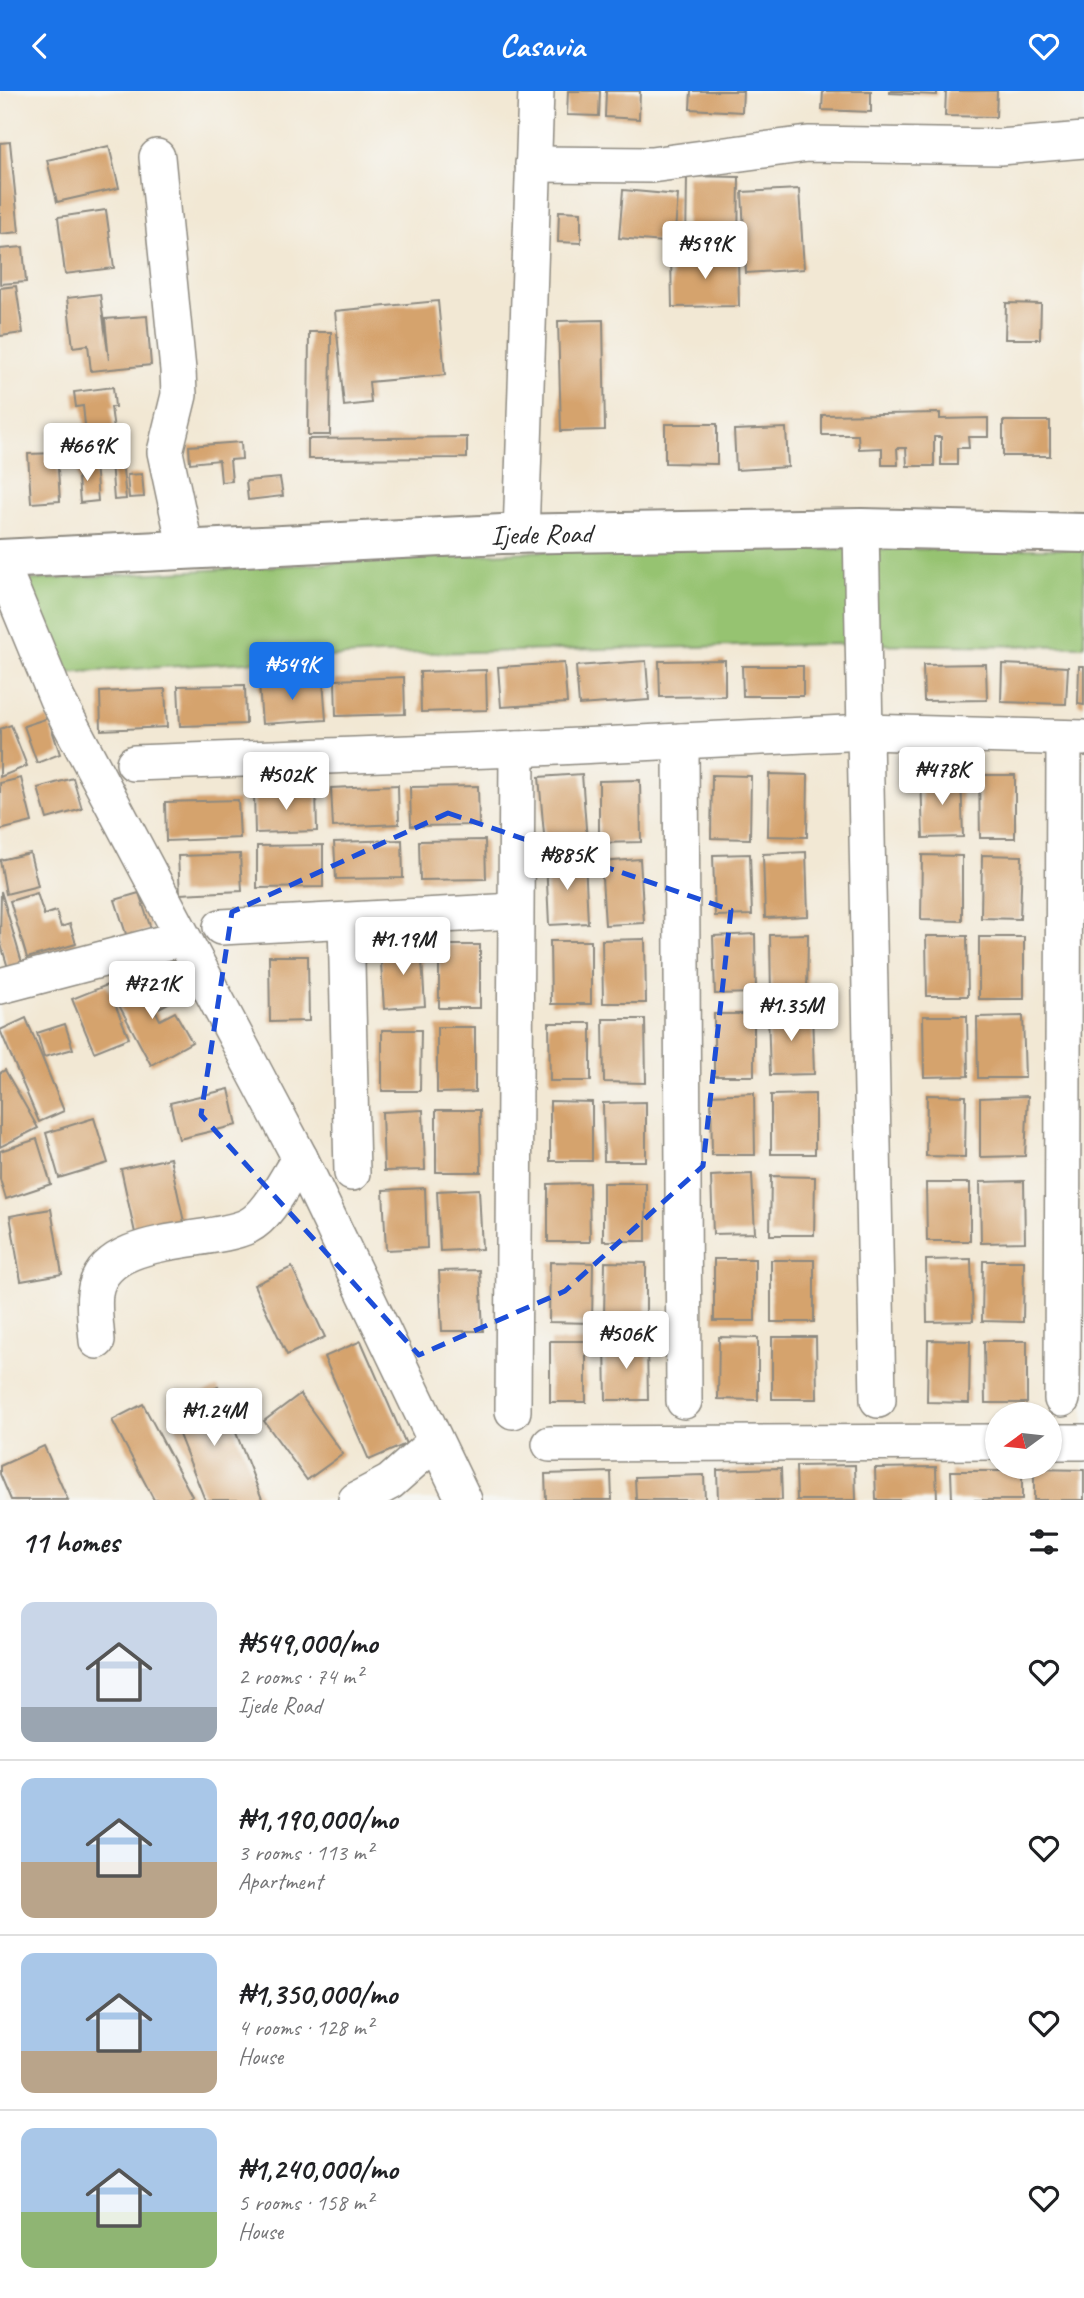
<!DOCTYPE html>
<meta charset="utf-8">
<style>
:root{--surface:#fff;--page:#f2f2f2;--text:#202124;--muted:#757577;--line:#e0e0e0;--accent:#1a73e8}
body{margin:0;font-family:Caveat,sans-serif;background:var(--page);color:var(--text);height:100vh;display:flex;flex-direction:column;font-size:26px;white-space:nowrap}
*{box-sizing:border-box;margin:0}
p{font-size:23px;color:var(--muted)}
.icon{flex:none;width:38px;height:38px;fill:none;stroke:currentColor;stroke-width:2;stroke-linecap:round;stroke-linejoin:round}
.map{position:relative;height:1409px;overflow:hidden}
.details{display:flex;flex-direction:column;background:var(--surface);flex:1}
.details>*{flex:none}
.needle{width:46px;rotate:255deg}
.controls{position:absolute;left:985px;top:1311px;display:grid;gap:14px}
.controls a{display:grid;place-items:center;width:77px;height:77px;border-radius:50%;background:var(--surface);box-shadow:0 2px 5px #0004;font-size:35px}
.price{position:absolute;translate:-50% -60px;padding:0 16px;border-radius:7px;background:#fff;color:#222;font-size:23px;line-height:46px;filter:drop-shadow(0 2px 4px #0008)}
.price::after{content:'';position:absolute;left:50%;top:42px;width:21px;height:16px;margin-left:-10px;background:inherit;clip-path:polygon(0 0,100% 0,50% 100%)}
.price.current{background:var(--accent);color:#fff}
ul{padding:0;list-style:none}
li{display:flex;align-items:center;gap:21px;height:175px;padding:0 21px}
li+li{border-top:2px solid var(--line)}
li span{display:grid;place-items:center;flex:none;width:196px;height:140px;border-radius:14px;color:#555}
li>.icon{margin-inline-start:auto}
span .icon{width:84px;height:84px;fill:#fffc;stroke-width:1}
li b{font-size:30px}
h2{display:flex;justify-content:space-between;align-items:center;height:84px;padding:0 21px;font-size:30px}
header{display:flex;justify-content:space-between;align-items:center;height:91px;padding:0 21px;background:var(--accent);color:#fff;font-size:32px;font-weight:700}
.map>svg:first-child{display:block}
</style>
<header><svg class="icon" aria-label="back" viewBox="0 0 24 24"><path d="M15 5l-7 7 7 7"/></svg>Casavia<svg class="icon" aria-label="heart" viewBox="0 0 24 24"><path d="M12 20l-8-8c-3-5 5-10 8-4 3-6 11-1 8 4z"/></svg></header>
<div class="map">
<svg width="1084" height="1409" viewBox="0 0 1084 1409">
<rect width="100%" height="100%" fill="#f6f6f2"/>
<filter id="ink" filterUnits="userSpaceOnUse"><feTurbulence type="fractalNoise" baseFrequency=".0143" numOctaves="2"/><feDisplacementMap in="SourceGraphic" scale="14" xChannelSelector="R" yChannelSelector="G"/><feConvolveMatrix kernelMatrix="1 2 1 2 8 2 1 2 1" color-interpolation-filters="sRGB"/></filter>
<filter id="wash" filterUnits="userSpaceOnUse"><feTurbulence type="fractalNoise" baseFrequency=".00686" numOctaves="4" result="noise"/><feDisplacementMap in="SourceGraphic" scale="28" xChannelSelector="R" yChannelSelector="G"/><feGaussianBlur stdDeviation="1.57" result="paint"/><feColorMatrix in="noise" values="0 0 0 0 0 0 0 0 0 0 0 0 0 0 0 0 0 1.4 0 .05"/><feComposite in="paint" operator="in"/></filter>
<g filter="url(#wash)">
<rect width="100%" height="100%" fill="#f2e8d4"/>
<polygon fill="#96c371" stroke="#60774e" stroke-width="2" points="580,458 1084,458 1084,555 831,553 379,563 65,582 47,557 29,489"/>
<g id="blocks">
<g fill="#d5a36d">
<polygon points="568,0 600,0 599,25 567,24"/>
<polygon points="606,0 640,0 639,28 605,26"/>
<polygon points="691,0 743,0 742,21 690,18"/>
<polygon points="823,0 871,0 871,21 822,19"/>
<polygon points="889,0 937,0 937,4 889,2"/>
<polygon points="946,0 997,0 996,26 945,25"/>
<polygon points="10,51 19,141 0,143 0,52"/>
<polygon points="109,55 119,97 57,111 47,69"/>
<polygon points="687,85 739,86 738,155 686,155"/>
<polygon points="799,98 804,178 746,182 742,101"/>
<polygon points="623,99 678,104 674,152 619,147"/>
<polygon points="106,119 114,177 65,183 58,126"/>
<polygon points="559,120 581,121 581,152 558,151"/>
<polygon points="23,156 26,191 0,193 0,158"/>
<polygon points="671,165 738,165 739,215 672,216"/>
<polygon points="16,195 23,242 0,245 0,197"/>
<polygon points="100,203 109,269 105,228 147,225 151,274 91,280 88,254 73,256 67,207"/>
<polygon points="438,210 445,284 369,291 371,312 344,315 335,220"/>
<polygon points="1006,212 1041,213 1040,248 1005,248"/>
<polygon points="603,229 605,339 561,340 558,230"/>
<polygon points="309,241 331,241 330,344 308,344"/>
<polygon points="113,296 115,316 111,316 114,339 86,343 83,315 76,316 74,301"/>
<polygon points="940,322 940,328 988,327 988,346 968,346 969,357 957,357 957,374 941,374 941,346 934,346 934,375 907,375 906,357 897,357 898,374 882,374 882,357 859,358 858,344 822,344 822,324"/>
<rect x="1003" y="330" width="47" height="35"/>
<polygon points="665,333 717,333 717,373 665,372"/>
<polygon points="786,337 788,376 736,379 734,339"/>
<polygon points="467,346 467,367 308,368 308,348"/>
<polygon points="241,351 242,368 230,369 232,390 221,391 219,369 190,372 189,355"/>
<polygon points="57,362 60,410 31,412 28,363"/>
<polygon points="122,369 126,408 114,409 111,370"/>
<polygon points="95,372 98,410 80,412 77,374"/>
<polygon points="142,383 144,406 129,407 127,384"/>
<polygon points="280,387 283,405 248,409 246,390"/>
<polygon points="725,569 725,605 660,606 659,570"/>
<polygon points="646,570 649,609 579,614 576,575"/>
<polygon points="564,572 567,612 501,616 498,576"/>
<polygon points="986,573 987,609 924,610 923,574"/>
<polygon points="1002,573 1068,576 1066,613 1001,611"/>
<polygon points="742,575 803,575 803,605 743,605"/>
<polygon points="1079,575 1084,575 1084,614 1078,613"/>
<polygon points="486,579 487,619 421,621 420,581"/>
<polygon points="404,586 405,623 336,625 335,589"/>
<polygon points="323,589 326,629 262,633 259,593"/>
<polygon points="245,594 246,633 180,635 178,595"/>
<polygon points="165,598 167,636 101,639 100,601"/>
<polygon points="48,627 60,663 37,672 24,635"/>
<polygon points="11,634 27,675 0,686 0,638"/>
<polygon points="582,683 587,751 545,755 539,686"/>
<polygon points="769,683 808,684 807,746 768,745"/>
<polygon points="712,684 751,685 750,748 711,747"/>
<polygon points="961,684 963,746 923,747 921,685"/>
<polygon points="979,684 1015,684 1015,747 980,747"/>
<polygon points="21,687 32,731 0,739 0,692"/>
<polygon points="73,687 82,718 47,728 38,697"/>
<polygon points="640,689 641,751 599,752 599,690"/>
<polygon points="398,694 399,733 333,736 331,697"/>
<polygon points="478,695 479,734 411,735 410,696"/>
<polygon points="316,700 317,740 255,742 254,702"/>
<polygon points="238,709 240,747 166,750 165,711"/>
<polygon points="402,749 403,787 336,788 334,751"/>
<polygon points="485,749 486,788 420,789 419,750"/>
<polygon points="323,754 323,796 257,797 257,755"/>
<polygon points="806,761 808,825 765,827 763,763"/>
<polygon points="30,762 38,795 6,803 0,769"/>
<polygon points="240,763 242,800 180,803 178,765"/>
<polygon points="750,763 752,824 715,825 713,764"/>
<polygon points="922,764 962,765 962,830 921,829"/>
<polygon points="982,764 1022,765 1020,828 981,827"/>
<polygon points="585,768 588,832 549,834 546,770"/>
<polygon points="640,768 644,832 605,834 601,771"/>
<polygon points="1,800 22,872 8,877 0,850"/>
<polygon points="37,802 44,824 56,820 61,836 70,833 76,853 27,867 10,810"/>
<polygon points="139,802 151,838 127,846 115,809"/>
<polygon points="755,843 756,902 715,903 713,845"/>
<polygon points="808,843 807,904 771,906 770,844"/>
<polygon points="926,845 967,845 968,905 927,905"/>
<rect x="979" y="846" width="45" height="62"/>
<polygon points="645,848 646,912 603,912 602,849"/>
<polygon points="550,850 591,850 591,913 551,913"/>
<polygon points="421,854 425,915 384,918 380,857"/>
<rect x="439" y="854" width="41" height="63"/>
<polygon points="269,865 308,865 309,930 270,931"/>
<polygon points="160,888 172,910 155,919 160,929 175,921 192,951 151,974 114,905 142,890 145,896"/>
<polygon points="107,894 129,947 94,961 72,908"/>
<polygon points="812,921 814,983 770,984 768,922"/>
<rect x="714" y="923" width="40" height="62"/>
<polygon points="923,925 967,925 968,985 924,986"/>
<polygon points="1023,925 1025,987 978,987 977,926"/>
<polygon points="26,927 64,1020 39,1031 0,939"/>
<polygon points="603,928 645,928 646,992 604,991"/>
<polygon points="549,932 591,932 591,990 550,990"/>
<polygon points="65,933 73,958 44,966 37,942"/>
<polygon points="437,936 475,936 475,1001 437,1002"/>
<polygon points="382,939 421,939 420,1000 382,1000"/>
<polygon points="5,979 38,1037 0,1056 0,982"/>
<polygon points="229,998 237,1034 179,1048 170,1012"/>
<polygon points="754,1002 755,1064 712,1064 711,1004"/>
<polygon points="815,1003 815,1063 771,1063 771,1004"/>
<polygon points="927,1004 966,1005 965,1066 926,1065"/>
<polygon points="1028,1005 1025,1065 980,1066 980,1007"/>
<polygon points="550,1010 592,1011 592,1070 550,1070"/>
<polygon points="646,1011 646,1070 604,1070 603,1012"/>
<polygon points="423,1019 425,1079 384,1080 382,1021"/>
<polygon points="436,1019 480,1019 481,1081 436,1081"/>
<polygon points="94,1027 108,1072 59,1087 46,1042"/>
<polygon points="37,1048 51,1093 6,1108 0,1088 0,1060"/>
<polygon points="170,1067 184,1131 135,1142 121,1078"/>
<polygon points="752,1083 755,1142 713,1143 711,1085"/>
<polygon points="771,1085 815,1086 814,1144 770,1144"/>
<polygon points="1024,1090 1025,1151 981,1152 980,1091"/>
<polygon points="589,1092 590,1151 548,1151 548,1093"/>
<rect x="603" y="1092" width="43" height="58"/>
<polygon points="926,1092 970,1092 970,1150 927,1150"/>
<polygon points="425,1097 427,1157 386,1159 383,1099"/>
<polygon points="479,1098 482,1158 440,1160 437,1100"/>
<polygon points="51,1118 62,1183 21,1190 10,1125"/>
<rect x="714" y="1168" width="41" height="62"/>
<polygon points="971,1168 973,1230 927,1231 926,1169"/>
<rect x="771" y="1169" width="43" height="62"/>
<polygon points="983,1170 1024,1170 1023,1231 982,1230"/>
<polygon points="550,1171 593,1172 592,1232 549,1231"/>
<polygon points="605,1171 646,1172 646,1229 604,1228"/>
<polygon points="292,1176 325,1246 287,1264 254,1194"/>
<polygon points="480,1179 483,1240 442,1240 439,1180"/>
<polygon points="719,1246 758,1247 758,1309 718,1308"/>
<polygon points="772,1246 816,1246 817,1308 772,1308"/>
<polygon points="928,1249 970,1250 969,1312 927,1311"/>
<polygon points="361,1250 406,1353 369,1369 324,1266"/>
<rect x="550" y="1250" width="36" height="61"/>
<polygon points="984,1250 1027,1250 1027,1312 985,1312"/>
<polygon points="605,1251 647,1251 648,1309 606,1309"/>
<polygon points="218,1296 262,1408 259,1409 205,1409 168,1316"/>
<polygon points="300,1303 343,1363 307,1389 264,1330"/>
<polygon points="143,1313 192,1405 185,1409 154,1409 112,1329"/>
<polygon points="44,1355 68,1409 11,1409 0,1383 0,1375"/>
<polygon points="855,1374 856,1409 797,1409 796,1375"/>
<polygon points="936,1376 937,1409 876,1409 875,1377"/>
<polygon points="781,1377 782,1409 718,1409 717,1379"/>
<polygon points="1034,1378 1084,1379 1084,1409 1034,1409"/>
<polygon points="951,1380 1022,1380 1022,1409 952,1409"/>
<polygon points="611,1381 612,1409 546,1409 545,1383"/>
<polygon points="704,1384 705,1409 636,1409 635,1386"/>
</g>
</g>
</g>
<g filter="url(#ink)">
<use href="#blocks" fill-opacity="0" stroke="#8e8a80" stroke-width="2"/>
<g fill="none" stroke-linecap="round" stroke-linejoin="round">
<defs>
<g id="minor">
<polyline points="157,66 178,279 179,304 165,361 186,459"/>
<polyline points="533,73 651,74 808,53 1000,56 1084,49"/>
<polyline points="861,437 878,1309"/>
<polyline points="521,444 536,0"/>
<polyline points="0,470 57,608 300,1067 464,1409"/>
<polyline points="681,650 684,1310"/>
<polyline points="134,672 517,658 866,641 1084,647"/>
<polyline points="346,830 352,1082"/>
<polyline points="221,836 515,820"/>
<polyline points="0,895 183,847"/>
<path d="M97,1250C96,1235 93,1217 95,1202C103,1142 209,1154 248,1135C270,1124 286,1087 300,1067"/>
<polyline points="1062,1308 1064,647"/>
<polyline points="513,1320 517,658"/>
<polyline points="1050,1351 1084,1351"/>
<polyline points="550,1353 998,1351"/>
<polyline points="356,1409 390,1391 435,1351"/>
</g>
<g id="major">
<path id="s1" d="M0,468L502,443L861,437L1084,442"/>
</g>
</defs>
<use href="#minor" stroke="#8e8a80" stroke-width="38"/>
<use href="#major" stroke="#8e8a80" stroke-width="42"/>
<use href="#minor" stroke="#fff" stroke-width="35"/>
<use href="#major" stroke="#fff" stroke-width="38"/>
</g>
</g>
<path fill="none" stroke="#1d4ed8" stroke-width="5" stroke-dasharray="14 9" stroke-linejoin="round" d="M448,722L731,819L703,1075L565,1200L419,1264L201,1024L232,821Z"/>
<g text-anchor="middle" stroke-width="6" stroke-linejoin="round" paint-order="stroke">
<g font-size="28" fill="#2b2b2b" stroke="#f6f6f2">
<text dy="10" stroke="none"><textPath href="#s1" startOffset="542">Ijede Road</textPath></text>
</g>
</g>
</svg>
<div class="controls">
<a><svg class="needle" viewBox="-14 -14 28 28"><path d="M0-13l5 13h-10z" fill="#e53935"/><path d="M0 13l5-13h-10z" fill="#757577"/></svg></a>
</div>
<b class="price" style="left:705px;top:190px">₦599K</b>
<b class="price" style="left:87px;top:392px">₦669K</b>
<b class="price current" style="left:292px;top:611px">₦549K</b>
<b class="price" style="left:942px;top:716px">₦478K</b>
<b class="price" style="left:286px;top:721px">₦502K</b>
<b class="price" style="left:567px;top:801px">₦885K</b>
<b class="price" style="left:403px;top:886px">₦1.19M</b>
<b class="price" style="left:152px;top:930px">₦721K</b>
<b class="price" style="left:791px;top:952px">₦1.35M</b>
<b class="price" style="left:626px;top:1280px">₦506K</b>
<b class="price" style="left:214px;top:1357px">₦1.24M</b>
</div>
<section class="details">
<h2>11 homes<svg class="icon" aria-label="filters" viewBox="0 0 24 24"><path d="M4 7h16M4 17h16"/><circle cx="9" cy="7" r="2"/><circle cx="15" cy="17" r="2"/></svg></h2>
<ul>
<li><span style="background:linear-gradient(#c9d6e8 75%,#9aa5b1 0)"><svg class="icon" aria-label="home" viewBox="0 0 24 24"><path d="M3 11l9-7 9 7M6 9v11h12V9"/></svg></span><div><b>₦549,000/mo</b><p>2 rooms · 74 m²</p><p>Ijede Road</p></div><svg class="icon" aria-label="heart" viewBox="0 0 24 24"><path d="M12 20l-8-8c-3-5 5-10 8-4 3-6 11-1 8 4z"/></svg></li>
<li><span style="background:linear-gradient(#a9c7e8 60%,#b9a48a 0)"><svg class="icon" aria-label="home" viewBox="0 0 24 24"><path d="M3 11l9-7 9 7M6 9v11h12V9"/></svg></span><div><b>₦1,190,000/mo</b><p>3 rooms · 113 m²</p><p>Apartment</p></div><svg class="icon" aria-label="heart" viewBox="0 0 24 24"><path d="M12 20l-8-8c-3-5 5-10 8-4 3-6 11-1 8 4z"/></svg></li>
<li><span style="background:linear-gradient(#a9c7e8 70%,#b9a48a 0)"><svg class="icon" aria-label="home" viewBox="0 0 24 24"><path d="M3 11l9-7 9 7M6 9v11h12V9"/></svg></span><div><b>₦1,350,000/mo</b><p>4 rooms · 128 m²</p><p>House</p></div><svg class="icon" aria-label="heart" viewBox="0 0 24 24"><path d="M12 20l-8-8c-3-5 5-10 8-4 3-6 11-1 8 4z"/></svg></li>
<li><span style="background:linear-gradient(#a9c7e8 60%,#8fb573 0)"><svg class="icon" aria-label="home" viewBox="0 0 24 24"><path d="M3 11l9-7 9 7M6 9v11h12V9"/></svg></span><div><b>₦1,240,000/mo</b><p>5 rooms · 158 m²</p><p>House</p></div><svg class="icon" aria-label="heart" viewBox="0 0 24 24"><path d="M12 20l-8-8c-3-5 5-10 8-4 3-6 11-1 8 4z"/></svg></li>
</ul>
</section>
